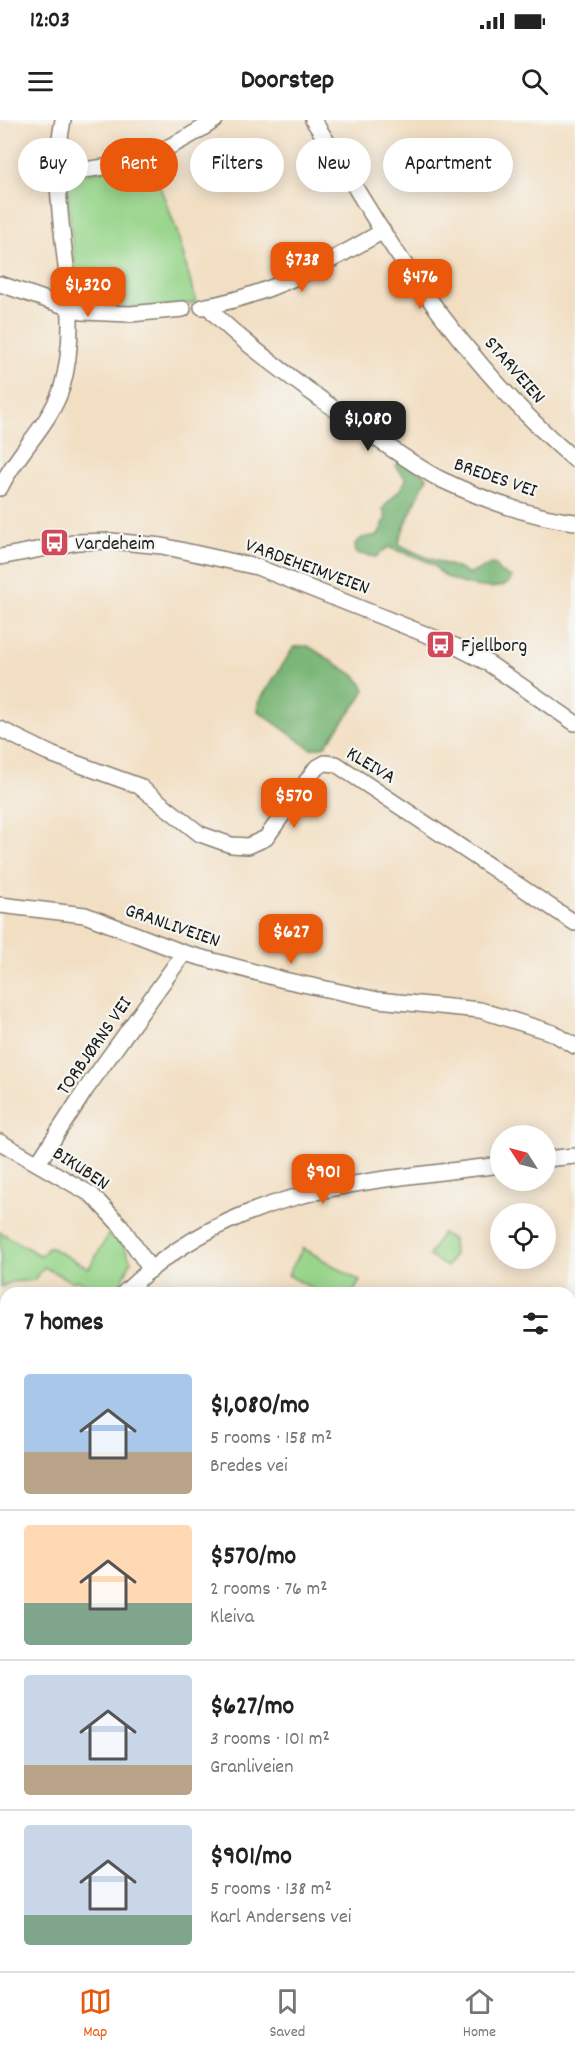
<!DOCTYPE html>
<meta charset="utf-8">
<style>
:root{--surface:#fff;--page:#f6f6f6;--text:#222;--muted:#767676;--line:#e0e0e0;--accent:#ea580c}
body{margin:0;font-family:Dekko,sans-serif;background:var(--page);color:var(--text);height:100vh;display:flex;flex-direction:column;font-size:22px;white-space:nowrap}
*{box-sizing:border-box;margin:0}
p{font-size:20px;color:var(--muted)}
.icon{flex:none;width:33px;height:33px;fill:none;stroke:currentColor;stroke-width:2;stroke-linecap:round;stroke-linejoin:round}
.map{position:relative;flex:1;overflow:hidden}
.sheet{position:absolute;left:0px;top:1167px;width:576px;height:684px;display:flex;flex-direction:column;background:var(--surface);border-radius:18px 18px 0 0;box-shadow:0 3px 15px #0003}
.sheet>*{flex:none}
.guide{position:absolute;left:18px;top:18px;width:540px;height:54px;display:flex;gap:12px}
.needle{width:39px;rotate:306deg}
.tools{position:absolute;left:490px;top:1005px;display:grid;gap:12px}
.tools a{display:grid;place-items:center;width:66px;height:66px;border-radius:50%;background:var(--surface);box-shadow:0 3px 15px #0003;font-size:30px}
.price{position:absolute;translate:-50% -51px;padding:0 14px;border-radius:12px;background:var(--accent);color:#fff;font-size:20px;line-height:39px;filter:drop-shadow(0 2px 3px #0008)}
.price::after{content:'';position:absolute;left:50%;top:36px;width:18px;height:14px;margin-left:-9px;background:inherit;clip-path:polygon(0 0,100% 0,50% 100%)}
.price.current{background:#222;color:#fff}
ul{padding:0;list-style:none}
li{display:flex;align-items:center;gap:18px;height:150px;padding:0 24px}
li+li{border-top:2px solid var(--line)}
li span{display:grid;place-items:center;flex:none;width:168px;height:120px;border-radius:6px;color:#555}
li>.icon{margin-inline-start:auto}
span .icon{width:72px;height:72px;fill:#fffc;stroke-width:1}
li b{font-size:26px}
h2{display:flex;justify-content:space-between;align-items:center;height:72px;padding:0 24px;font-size:26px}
.pill{padding:0 21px;border-radius:27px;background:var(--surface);box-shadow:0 3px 15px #0003;font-size:21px;line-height:54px}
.pill.current{background:var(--accent);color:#fff}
.status{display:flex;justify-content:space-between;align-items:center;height:42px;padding:0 30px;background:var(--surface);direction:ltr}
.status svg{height:16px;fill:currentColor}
header{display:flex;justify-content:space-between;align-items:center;height:78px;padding:0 24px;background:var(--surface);font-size:27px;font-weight:700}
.tabs{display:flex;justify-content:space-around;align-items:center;height:84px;border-top:2px solid var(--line);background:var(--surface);font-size:16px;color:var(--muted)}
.tabs a{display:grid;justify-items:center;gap:3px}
.tabs .current{color:var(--accent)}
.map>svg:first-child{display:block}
</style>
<div class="status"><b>12:03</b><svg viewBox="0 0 49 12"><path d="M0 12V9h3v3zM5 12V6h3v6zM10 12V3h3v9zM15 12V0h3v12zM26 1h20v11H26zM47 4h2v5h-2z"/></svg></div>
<header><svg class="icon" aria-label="menu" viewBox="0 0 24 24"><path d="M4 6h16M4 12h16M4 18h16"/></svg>Doorstep<svg class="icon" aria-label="search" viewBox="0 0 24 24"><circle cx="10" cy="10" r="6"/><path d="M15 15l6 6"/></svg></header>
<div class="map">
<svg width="575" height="1851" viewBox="0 0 575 1851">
<rect width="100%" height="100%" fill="#f6f6f2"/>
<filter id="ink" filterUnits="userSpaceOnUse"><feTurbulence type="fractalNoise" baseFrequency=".0167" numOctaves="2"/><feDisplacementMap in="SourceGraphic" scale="12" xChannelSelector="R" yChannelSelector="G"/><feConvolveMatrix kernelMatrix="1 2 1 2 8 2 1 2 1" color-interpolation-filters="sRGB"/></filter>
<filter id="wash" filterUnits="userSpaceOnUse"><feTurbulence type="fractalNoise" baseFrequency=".008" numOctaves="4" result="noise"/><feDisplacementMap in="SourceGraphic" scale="24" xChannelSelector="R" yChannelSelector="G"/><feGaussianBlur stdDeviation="1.35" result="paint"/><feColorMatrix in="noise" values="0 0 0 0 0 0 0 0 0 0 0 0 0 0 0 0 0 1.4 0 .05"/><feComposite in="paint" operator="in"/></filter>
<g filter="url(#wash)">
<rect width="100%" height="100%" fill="#f2dfc3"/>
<g fill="#98d58b" stroke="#5a7854" stroke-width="1.5">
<polygon points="150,41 177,111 196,183 143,188 91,186 77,171 66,57"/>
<polygon points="0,1112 41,1136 49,1127 89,1148 109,1114 123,1124 131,1141 122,1162 111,1173 99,1173 78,1160 72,1162 44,1147 34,1160 12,1162 1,1167"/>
<polygon points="442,1113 453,1120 454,1135 447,1147 429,1136"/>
<polygon points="303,1128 360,1161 353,1173 320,1173 288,1155"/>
</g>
<g fill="#7ab677" stroke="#4b694a" stroke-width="1.5">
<path d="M402,339L427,357C421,371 399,414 399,424C422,439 446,442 470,454L491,444L496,445L499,452L512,457C504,477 456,464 443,455C439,452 437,447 433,445C420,437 402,433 388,427L376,437L356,433L355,424L362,418L378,415L386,398L383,389C390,377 402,372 406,359L395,346Z"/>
<polygon points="308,526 357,557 365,569 360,579 325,626 311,629 258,591 258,583 294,527"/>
<polygon points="6,1729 6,1816 0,1827 0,1739"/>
<polygon points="86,1845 287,1845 355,1847 382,1851 82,1851"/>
</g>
</g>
<g filter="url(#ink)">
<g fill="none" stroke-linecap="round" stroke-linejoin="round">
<defs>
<g id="minor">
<path d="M313,0C337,36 358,73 381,109C435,192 500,276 575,340"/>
<path d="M56,52C121,49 162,36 215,0"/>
<polyline points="0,164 82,192 130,194 183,189"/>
<path d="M209,186C219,210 408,344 440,359C480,378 530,397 575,402"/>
<path d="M202,187C268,176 326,144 383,111"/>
<path d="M0,368C17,332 50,305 62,267C87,179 44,93 63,0"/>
<polyline points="0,437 78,422 111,421 162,426 257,447 455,526 488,543 575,603"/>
<polyline points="0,609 53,635 139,666 200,714 231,725 248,726 266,718 316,648 325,643 336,644 575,803"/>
<polyline points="0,785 85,795 184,833 284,860 378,880 480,890 553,913 575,926"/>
<polyline points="0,1022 92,1075 121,1106 151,1150"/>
<polyline points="546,1039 575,1036"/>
<polyline points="38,1043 86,969 184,833"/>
<path d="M124,1173C233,1067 360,1062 501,1045"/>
<polyline points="0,1297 6,1299"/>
<polyline points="570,1558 575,1558"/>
<polyline points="570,1766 574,1785 570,1818"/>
<polyline points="398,1845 413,1851"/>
<polyline points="544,1851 553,1845"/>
</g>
<g id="major">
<polyline points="570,1407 575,1410"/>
<polyline points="0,1566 6,1558"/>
</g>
<g id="highway">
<polyline points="570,1214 575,1211"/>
<polyline points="570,1297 575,1293"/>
<polyline points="570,1323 575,1319"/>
<polyline points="570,1354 575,1350"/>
<polyline points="12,1851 15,1845"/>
<polyline points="44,1851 48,1845"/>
</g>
</defs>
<use href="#minor" stroke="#877e70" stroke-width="18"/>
<use href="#major" stroke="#877e70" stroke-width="22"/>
<use href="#highway" stroke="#877e70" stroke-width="26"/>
<use href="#minor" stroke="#fff" stroke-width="15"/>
<use href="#major" stroke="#fbbb8d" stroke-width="20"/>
<use href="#highway" stroke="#fbbb8d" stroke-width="22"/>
</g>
</g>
<defs>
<symbol id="bus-square" viewBox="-11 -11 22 22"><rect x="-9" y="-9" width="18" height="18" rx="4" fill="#d1495b" stroke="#f6f6f2"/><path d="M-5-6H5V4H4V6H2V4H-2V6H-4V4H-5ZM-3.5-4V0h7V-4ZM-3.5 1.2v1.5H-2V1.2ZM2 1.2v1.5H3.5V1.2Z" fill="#fff"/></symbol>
</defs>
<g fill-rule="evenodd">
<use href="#bus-square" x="38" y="406" width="33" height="33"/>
<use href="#bus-square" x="424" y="508" width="33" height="33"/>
</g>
<g text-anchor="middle" stroke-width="4.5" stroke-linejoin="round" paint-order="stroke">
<g font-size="20" fill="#1c1c1c" stroke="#f6f6f2">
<text transform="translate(516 249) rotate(49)" y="7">STARVEIEN</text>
<text transform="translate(496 356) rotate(19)" y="7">BREDES VEI</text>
<text transform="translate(308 445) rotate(20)" y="7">VARDEHEIMVEIEN</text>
<text transform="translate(372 644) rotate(31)" y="7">KLEIVA</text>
<text transform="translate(173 804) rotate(19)" y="7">GRANLIVEIEN</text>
<text transform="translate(93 925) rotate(-55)" y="7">TORBJØRNS VEI</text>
<text transform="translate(82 1047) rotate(33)" y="7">BIKUBEN</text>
</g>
<g font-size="20" fill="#1c1c1c" stroke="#f6f6f2" text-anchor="start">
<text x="75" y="429">Vardeheim</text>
<text x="461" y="531">Fjellborg</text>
</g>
</g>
</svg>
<div class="tools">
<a><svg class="needle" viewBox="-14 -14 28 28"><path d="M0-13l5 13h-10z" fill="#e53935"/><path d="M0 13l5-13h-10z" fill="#767676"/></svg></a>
<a><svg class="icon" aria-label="locate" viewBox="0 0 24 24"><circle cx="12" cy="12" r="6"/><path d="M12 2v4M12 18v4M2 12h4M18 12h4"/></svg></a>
</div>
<b class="price" style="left:302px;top:173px">$738</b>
<b class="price" style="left:420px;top:190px">$476</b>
<b class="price" style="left:88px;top:198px">$1,320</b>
<b class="price current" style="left:368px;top:332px">$1,080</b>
<b class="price" style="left:294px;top:709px">$570</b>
<b class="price" style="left:291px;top:845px">$627</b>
<b class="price" style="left:323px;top:1085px">$901</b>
<div class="guide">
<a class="pill">Buy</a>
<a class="pill current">Rent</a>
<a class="pill">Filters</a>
<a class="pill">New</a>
<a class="pill">Apartment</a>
</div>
<section class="sheet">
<h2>7 homes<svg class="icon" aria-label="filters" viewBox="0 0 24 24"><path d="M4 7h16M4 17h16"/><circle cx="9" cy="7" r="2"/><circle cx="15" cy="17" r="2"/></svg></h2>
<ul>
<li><span style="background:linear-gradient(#a9c7e8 65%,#b9a48a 0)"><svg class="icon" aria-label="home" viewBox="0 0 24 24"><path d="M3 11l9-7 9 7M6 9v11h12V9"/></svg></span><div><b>$1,080/mo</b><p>5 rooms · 158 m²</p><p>Bredes vei</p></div></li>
<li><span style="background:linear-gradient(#ffd9b3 65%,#7fa58c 0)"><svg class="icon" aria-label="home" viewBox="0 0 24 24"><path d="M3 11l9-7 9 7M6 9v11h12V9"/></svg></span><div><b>$570/mo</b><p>2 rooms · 76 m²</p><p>Kleiva</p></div></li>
<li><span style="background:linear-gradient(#c9d6e8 75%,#b9a48a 0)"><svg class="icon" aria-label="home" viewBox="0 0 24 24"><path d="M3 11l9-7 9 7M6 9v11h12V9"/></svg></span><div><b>$627/mo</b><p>3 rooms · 101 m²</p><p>Granliveien</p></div></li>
<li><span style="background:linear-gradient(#c9d6e8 75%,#7fa58c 0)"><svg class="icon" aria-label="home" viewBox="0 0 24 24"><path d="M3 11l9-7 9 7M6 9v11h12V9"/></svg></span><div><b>$901/mo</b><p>5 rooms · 138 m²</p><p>Karl Andersens vei</p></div></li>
</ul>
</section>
</div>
<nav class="tabs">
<a class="current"><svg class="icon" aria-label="map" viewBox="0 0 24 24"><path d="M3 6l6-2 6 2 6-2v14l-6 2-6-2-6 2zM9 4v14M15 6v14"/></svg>Map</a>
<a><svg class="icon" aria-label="saved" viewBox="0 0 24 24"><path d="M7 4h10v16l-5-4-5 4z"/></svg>Saved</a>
<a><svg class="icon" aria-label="home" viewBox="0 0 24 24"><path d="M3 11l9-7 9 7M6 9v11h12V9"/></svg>Home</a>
</nav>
